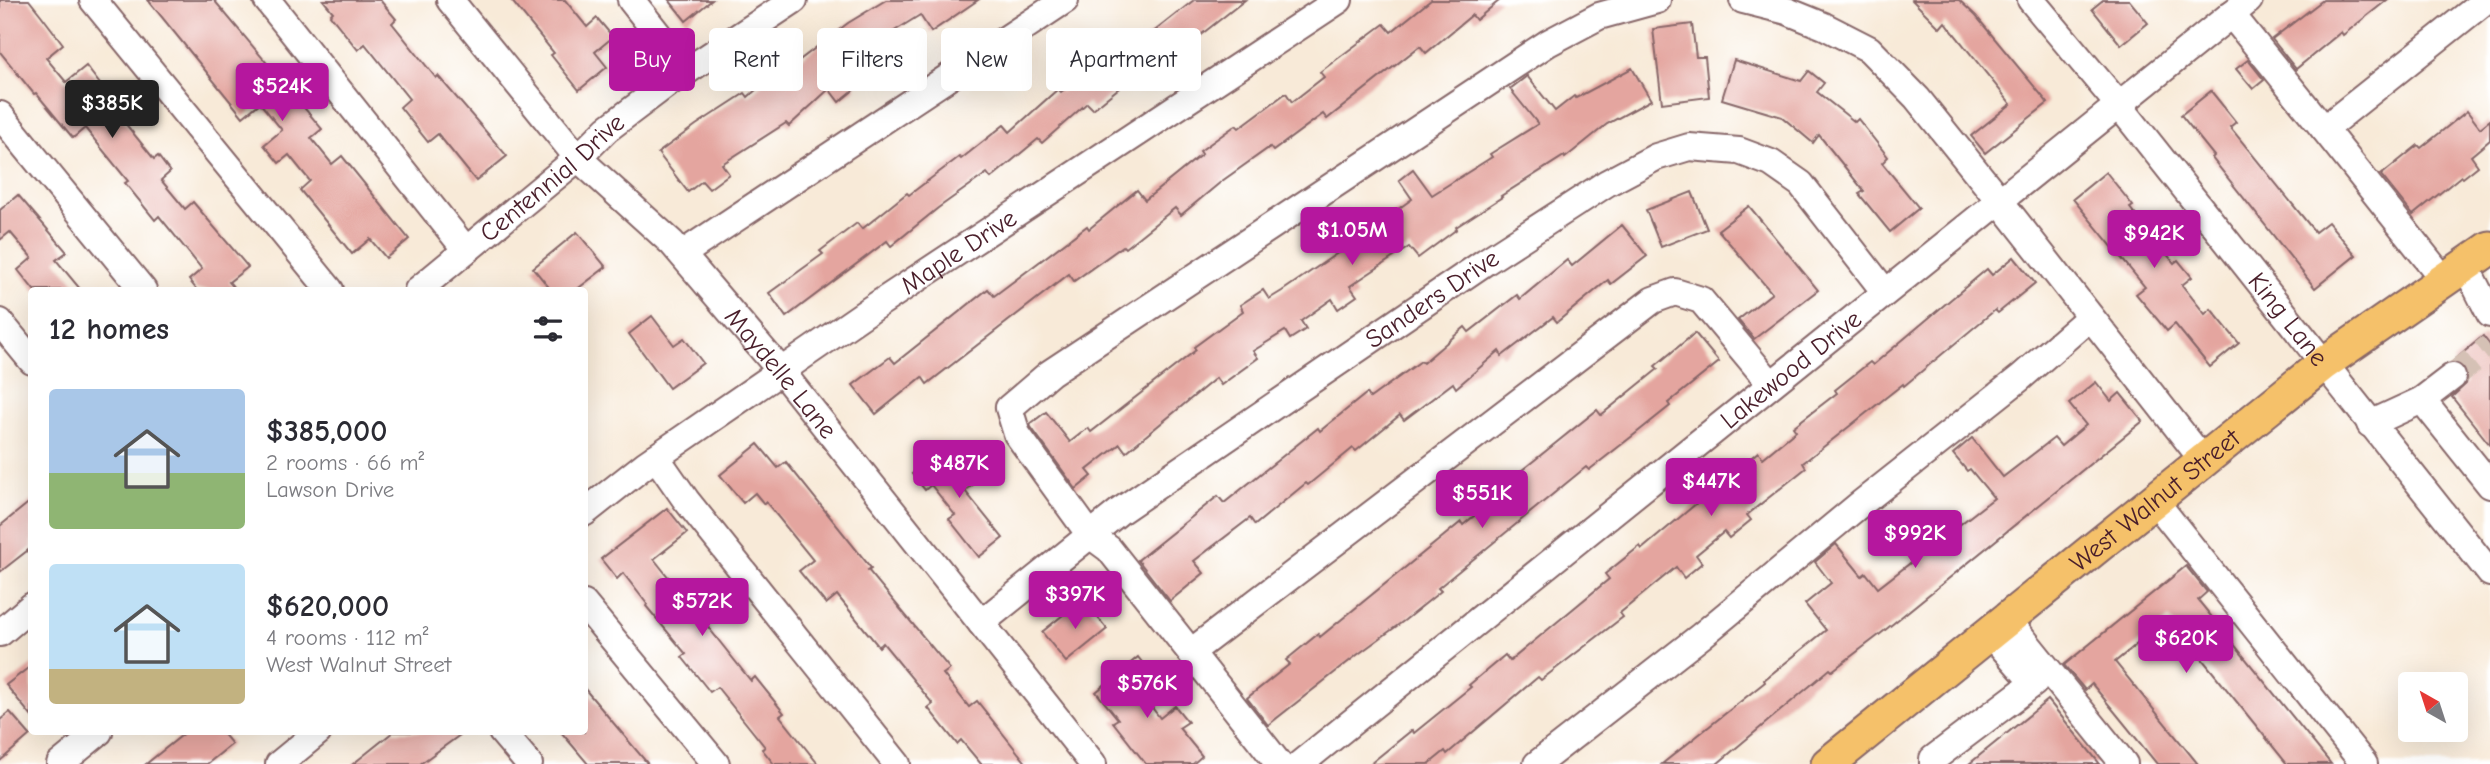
<!DOCTYPE html>
<meta charset="utf-8">
<style>
:root{--surface:#fff;--page:#f2f2f3;--text:#2b2b33;--muted:#7c7c81;--accent:#b5179e}
body{margin:0;font-family:"Comic Neue",sans-serif;background:var(--page);color:var(--text);height:100vh;display:flex;flex-direction:column;font-size:26px;white-space:nowrap}
*{box-sizing:border-box;margin:0}
p{font-size:23px;color:var(--muted)}
.icon{flex:none;width:38px;height:38px;fill:none;stroke:currentColor;stroke-width:2;stroke-linecap:round;stroke-linejoin:round}
.map{position:relative;flex:1;overflow:hidden}
.drawer{position:absolute;left:28px;top:287px;width:560px;height:448px;display:flex;flex-direction:column;background:var(--surface);border-radius:7px;box-shadow:0 7px 28px #0002}
.drawer>*{flex:none}
.banner{position:absolute;left:609px;top:28px;width:665px;height:63px;display:flex;gap:14px}
.needle{width:46px;rotate:321deg}
.controls{position:absolute;left:2398px;top:672px;display:grid;gap:14px}
.controls a{display:grid;place-items:center;width:70px;height:70px;border-radius:7px;background:var(--surface);box-shadow:0 7px 28px #0002;font-size:35px}
.price{position:absolute;translate:-50% -60px;padding:0 16px;border-radius:7px;background:var(--accent);color:#fff;font-size:23px;line-height:46px;filter:drop-shadow(0 2px 4px #0008)}
.price::after{content:'';position:absolute;left:50%;top:42px;width:21px;height:16px;margin-left:-10px;background:inherit;clip-path:polygon(0 0,100% 0,50% 100%)}
.price.selected{background:#222;color:#fff}
ul{padding:0;list-style:none}
li{display:flex;align-items:center;gap:21px;height:175px;padding:0 21px}
li span{display:grid;place-items:center;flex:none;width:196px;height:140px;border-radius:7px;color:#555}
li>.icon{margin-inline-start:auto}
span .icon{width:84px;height:84px;fill:#fffc;stroke-width:1}
li b{font-size:30px}
h2{display:flex;justify-content:space-between;align-items:center;height:84px;padding:0 21px;font-size:30px}
.pill{padding:0 24px;border-radius:7px;background:var(--surface);box-shadow:0 7px 28px #0002;font-size:24px;line-height:63px}
.pill.selected{background:var(--accent);color:#fff}
.map>svg:first-child{display:block}
</style>
<div class="map">
<svg width="2490" height="764" viewBox="0 0 2490 764">
<rect width="100%" height="100%" fill="#fff"/>
<filter id="ink" filterUnits="userSpaceOnUse"><feTurbulence type="fractalNoise" baseFrequency=".0143" numOctaves="2"/><feDisplacementMap in="SourceGraphic" scale="14" xChannelSelector="R" yChannelSelector="G"/><feConvolveMatrix kernelMatrix="1 2 1 2 8 2 1 2 1" color-interpolation-filters="sRGB"/></filter>
<filter id="wash" filterUnits="userSpaceOnUse"><feTurbulence type="fractalNoise" baseFrequency=".00686" numOctaves="4" result="noise"/><feDisplacementMap in="SourceGraphic" scale="28" xChannelSelector="R" yChannelSelector="G"/><feGaussianBlur stdDeviation="1.57" result="paint"/><feColorMatrix in="noise" values="0 0 0 0 0 0 0 0 0 0 0 0 0 0 0 0 0 1.4 0 .05"/><feComposite in="paint" operator="in"/></filter>
<g filter="url(#wash)">
<rect width="100%" height="100%" fill="#f8ead8"/>
<g id="blocks">
<g fill="#e4a59f">
<polygon points="0,0 29,0 41,15 63,44 46,58 66,82 86,66 103,88 99,91 154,159 158,156 170,172 161,180 185,209 193,202 248,267 229,282 236,290 197,290 189,280 202,269 159,216 155,220 125,183 128,181 85,128 73,138 36,93 34,94 0,52"/>
<polygon points="148,0 214,0 322,129 311,138 332,164 342,156 409,239 386,258 370,239 352,254 300,190 310,181 289,155 279,163 264,145 282,130 260,103 243,117"/>
<polygon points="323,0 380,0 396,19 392,23 436,78 438,76 507,156 476,181 438,134 428,142 400,107 409,99 365,44 358,50 330,15 333,12"/>
<polygon points="511,0 565,0 587,27 597,18 613,37 595,52 607,67 579,90 551,55 554,53"/>
<polygon points="669,0 712,0 686,21"/>
<polygon points="886,0 978,0 931,32 920,15 888,35 890,38 842,70 856,88 839,102 829,89 789,126 786,123 722,164 729,174 709,189 702,181 688,192 658,153 696,125 745,93 748,97 789,60 793,65 848,23"/>
<polygon points="1194,0 1245,0 1193,41 1191,39 1144,78 1139,72 1093,109 1087,103 1042,143 1038,139 991,178 987,173 938,208 891,246 887,241 786,317 769,293 823,254 820,251 857,223 862,229 907,193 909,195 959,157 961,159 1004,125 1010,132 1058,89 1061,92 1108,55 1114,63"/>
<polygon points="1431,0 1500,0 1476,20 1472,15 1426,53 1420,46 1327,119 1323,114 1273,151 1270,147 1222,181 1181,215 1175,208 1125,248 1123,246 1074,281 1069,274 927,384 922,377 876,414 853,385 890,357 895,363 988,289 994,296 1087,226 1089,229 1137,190 1145,200 1202,154 1200,151 1236,125 1239,128 1286,93 1292,102 1324,77 1320,72 1337,59 1384,24 1391,32"/>
<polygon points="1912,0 1959,0 1976,16 2048,103 1985,153 1971,136 2011,104 1945,22 1940,28"/>
<polygon points="2103,0 2129,0 2148,23 2121,45 2092,9"/>
<polygon points="2323,0 2387,0 2343,35 2341,32 2296,69 2272,39"/>
<polygon points="1692,24 1696,57 1705,57 1709,97 1662,103 1653,29"/>
<polygon points="1734,60 1801,81 1809,71 1824,83 1817,92 1855,122 1858,119 1888,157 1882,163 1919,208 1890,232 1859,194 1864,191 1819,135 1813,143 1782,117 1722,99"/>
<polygon points="2248,60 2264,80 2253,89 2236,69"/>
<polygon points="1632,68 1651,100 1607,124 1565,158 1564,156 1501,196 1502,197 1456,227 1457,229 1418,258 1409,247 1350,286 1357,296 1338,309 1332,299 1301,321 1306,329 1290,339 1285,331 1253,351 1258,358 1221,385 1216,378 1126,452 1120,444 1087,470 1092,476 1076,489 1031,427 1030,424 1046,412 1070,442 1088,428 1091,432 1196,350 1194,347 1243,311 1240,305 1263,290 1269,299 1282,291 1389,218 1387,217 1412,199 1399,180 1413,169 1432,195 1492,157 1490,154 1538,124 1510,89 1527,76 1555,111 1574,96 1576,98"/>
<polygon points="2211,91 2236,122 2230,127 2315,232 2328,222 2356,255 2315,288 2212,158 2214,156 2181,115"/>
<polygon points="2467,111 2480,128 2490,120 2490,140 2471,156 2478,166 2463,178 2461,176 2413,215 2381,175 2418,145 2421,148"/>
<polygon points="2106,172 2133,206 2130,208 2174,263 2178,260 2192,277 2182,285 2205,314 2211,309 2239,343 2210,367 2175,324 2167,331 2136,294 2145,287 2073,199"/>
<polygon points="1692,192 1707,229 1661,247 1646,210"/>
<polygon points="18,195 67,252 56,260 81,290 34,290 18,270 32,258 10,232 0,240 0,210"/>
<polygon points="1749,206 1818,290 1754,339 1738,320 1772,293 1718,230"/>
<polygon points="1622,225 1647,256 1611,284 1608,280 1557,322 1553,317 1502,356 1499,351 1456,388 1453,383 1404,420 1400,415 1356,451 1353,448 1308,485 1306,483 1255,525 1250,518 1194,561 1204,573 1170,601 1138,560 1218,496 1224,503 1318,428 1320,431 1367,393 1370,398 1421,361 1423,363 1465,327 1469,332 1517,295 1520,299 1567,260 1572,266"/>
<polygon points="577,232 606,267 576,290 551,290 533,268"/>
<polygon points="2014,257 2035,283 1998,313 1995,310 1904,386 1903,384 1803,463 1806,468 1747,515 1751,520 1729,538 1724,532 1696,555 1702,563 1684,578 1676,567 1620,613 1623,617 1541,680 1538,677 1447,754 1445,751 1429,764 1370,764 1412,730 1414,733 1471,687 1469,685 1505,655 1510,661 1609,579 1605,574 1640,546 1642,549 1758,452 1763,458 1796,431 1793,427 1837,393 1835,390 1870,362 1873,365 1987,269 1992,275"/>
<polygon points="652,316 674,345 684,338 703,363 669,388 629,334"/>
<polygon points="1695,333 1719,362 1668,403 1670,406 1635,434 1589,470 1586,467 1438,588 1441,591 1405,620 1357,655 1268,725 1247,698 1290,664 1286,660 1318,634 1320,637 1461,522 1463,525 1519,479 1516,475 1597,410 1601,415 1658,369 1655,366"/>
<polygon points="2483,336 2490,345 2490,445 2452,397 2466,384 2468,376 2464,367 2452,362"/>
<polygon points="2096,382 2111,401 2120,393 2143,421 1879,635 1832,671 1830,669 1717,764 1662,764 1765,682 1764,680 1826,630 1805,604 1831,583 1815,562 1836,544 1862,576 1866,573 1878,588 1994,498 1970,469 1967,471 1953,454 1972,438 2003,477 2054,438 2061,446 2086,425 2069,404"/>
<polygon points="758,444 778,468 786,462 871,568 868,570 950,669 943,674 969,707 977,701 1027,764 981,764 961,740 957,744 928,708 933,704 883,643 879,647 837,595 826,604 799,571 813,560 766,502 764,504 755,493 743,503 720,475"/>
<polygon points="945,447 975,483 965,491 1003,538 979,557 949,519 955,515 931,485 925,490 912,474"/>
<polygon points="32,500 32,547 0,572 0,526"/>
<polygon points="667,508 687,533 654,559 751,681 755,677 784,713 780,716 818,764 774,764 762,749 765,747 717,687 710,692 682,657 686,654 646,606 647,604 623,573 617,579 601,559"/>
<polygon points="2186,566 2207,592 2198,600 2331,764 2287,764 2169,618 2115,662 2198,764 2157,764 2092,684 2085,690 2064,665"/>
<polygon points="1083,599 1107,629 1066,662 1042,632"/>
<polygon points="1138,657 1152,675 1137,688 1160,718 1175,706 1188,722 1179,728 1202,756 1193,764 1146,764 1113,722 1118,719 1096,692"/>
<polygon points="32,665 32,717 6,685"/>
<polygon points="584,688 648,764 588,764 561,732 584,732"/>
<polygon points="2048,700 2100,764 1969,764"/>
<polygon points="10,712 30,735 0,761 0,720"/>
<polygon points="186,732 222,732 232,744 207,764 146,764"/>
<polygon points="393,732 464,732 420,764 353,764"/>
</g>
</g>
</g>
<g filter="url(#ink)">
<use href="#blocks" fill-opacity="0" stroke="#876668" stroke-width="2"/>
<g fill="none" stroke-linecap="round" stroke-linejoin="round">
<polyline stroke="#d5c1b5" stroke-width="26" stroke-dasharray="26 13" stroke-linecap="butt" points="2452,377 2490,347"/>
<defs>
<g id="minor">
<polyline points="93,0 330,290"/>
<polyline points="267,0 466,250"/>
<path id="s1" d="M450,0L578,158L672,243L781,371L1093,764"/>
<polyline points="631,0 687,71"/>
<polyline points="1743,0 1787,11 1824,26 1869,49 1917,98 1999,200 2203,460"/>
<path id="s2" d="M2031,0L2118,104L2490,573"/>
<polyline points="2231,14 2324,129 2486,0"/>
<polyline points="0,115 143,290"/>
<polyline points="2324,129 2444,280"/>
<polyline points="682,254 1065,0"/>
<polyline points="2465,265 2490,314"/>
<path id="s3" d="M418,290L578,158L607,129L664,86L794,0"/>
<polyline points="0,322 32,361"/>
<polyline points="2422,400 2452,377"/>
<polyline points="2370,424 2422,400 2490,485"/>
<polyline points="656,457 686,500 897,764"/>
<polyline points="2154,500 2364,764"/>
<path id="s4" d="M584,513L646,464L871,309L1339,0"/>
<polyline points="584,604 716,764"/>
<polyline points="2007,619 2124,764"/>
<path id="s5" d="M981,623L1120,511L1485,262L1607,183L1656,157L1689,147L1739,151L1771,163L1801,184L1885,292"/>
<polyline points="0,633 32,606"/>
<polyline points="1191,652 1653,300 1675,292 1701,300 1771,384"/>
<polyline points="502,732 529,764"/>
<polyline points="60,764 99,732"/>
<polyline points="279,764 318,732"/>
<polyline points="1279,764 1109,549 1090,535 1017,434 1009,408 1050,373 1548,43 1599,16 1657,0"/>
<path id="s6" d="M1300,764L2249,0"/>
<polyline points="1537,764 1701,636 1858,506 2020,378 2090,317"/>
<polyline points="1933,764 1933,759 2034,683 1990,633"/>
</g>
<g id="major">
<path id="s7" d="M1828,764L2323,364L2490,248"/>
</g>
</defs>
<use href="#minor" stroke="#876668" stroke-width="30"/>
<use href="#major" stroke="#876668" stroke-width="37"/>
<use href="#minor" stroke="#fff" stroke-width="26"/>
<use href="#major" stroke="#f5c16b" stroke-width="33"/>
</g>
</g>
<g text-anchor="middle" stroke-width="5" stroke-linejoin="round" paint-order="stroke">
<g font-size="26" fill="#4a1f2b" stroke="#fff">
<text dy="9" stroke="none"><textPath href="#s3" startOffset="175">Centennial Drive</textPath></text>
<text dy="9" stroke="none"><textPath href="#s4" startOffset="457">Maple Drive</textPath></text>
<text dy="9" stroke="none"><textPath href="#s5" startOffset="556">Sanders Drive</textPath></text>
<text dy="9" stroke="none"><textPath href="#s2" startOffset="410">King Lane</textPath></text>
<text dy="9" stroke="none"><textPath href="#s6" startOffset="630">Lakewood Drive</textPath></text>
<text dy="9" stroke="none"><textPath href="#s1" startOffset="500">Maydelle Lane</textPath></text>
<text dy="9" stroke="none"><textPath href="#s7" startOffset="420">West Walnut Street</textPath></text>
</g>
</g>
</svg>
<div class="controls">
<a><svg class="needle" viewBox="-14 -14 28 28"><path d="M0-13l5 13h-10z" fill="#e53935"/><path d="M0 13l5-13h-10z" fill="#7c7c81"/></svg></a>
</div>
<b class="price" style="left:282px;top:123px">$524K</b>
<b class="price selected" style="left:112px;top:140px">$385K</b>
<b class="price" style="left:1352px;top:267px">$1.05M</b>
<b class="price" style="left:2154px;top:270px">$942K</b>
<b class="price" style="left:959px;top:500px">$487K</b>
<b class="price" style="left:1711px;top:518px">$447K</b>
<b class="price" style="left:1482px;top:530px">$551K</b>
<b class="price" style="left:1915px;top:570px">$992K</b>
<b class="price" style="left:1075px;top:631px">$397K</b>
<b class="price" style="left:702px;top:638px">$572K</b>
<b class="price" style="left:2186px;top:675px">$620K</b>
<b class="price" style="left:1147px;top:720px">$576K</b>
<div class="banner">
<a class="pill selected">Buy</a>
<a class="pill">Rent</a>
<a class="pill">Filters</a>
<a class="pill">New</a>
<a class="pill">Apartment</a>
</div>
<section class="drawer">
<h2>12 homes<svg class="icon" aria-label="filters" viewBox="0 0 24 24"><path d="M4 7h16M4 17h16"/><circle cx="9" cy="7" r="2"/><circle cx="15" cy="17" r="2"/></svg></h2>
<ul>
<li><span style="background:linear-gradient(#a9c7e8 60%,#8fb573 0)"><svg class="icon" aria-label="home" viewBox="0 0 24 24"><path d="M3 11l9-7 9 7M6 9v11h12V9"/></svg></span><div><b>$385,000</b><p>2 rooms · 66 m²</p><p>Lawson Drive</p></div></li>
<li><span style="background:linear-gradient(#bfe0f5 75%,#c2b280 0)"><svg class="icon" aria-label="home" viewBox="0 0 24 24"><path d="M3 11l9-7 9 7M6 9v11h12V9"/></svg></span><div><b>$620,000</b><p>4 rooms · 112 m²</p><p>West Walnut Street</p></div></li>
</ul>
</section>
</div>
